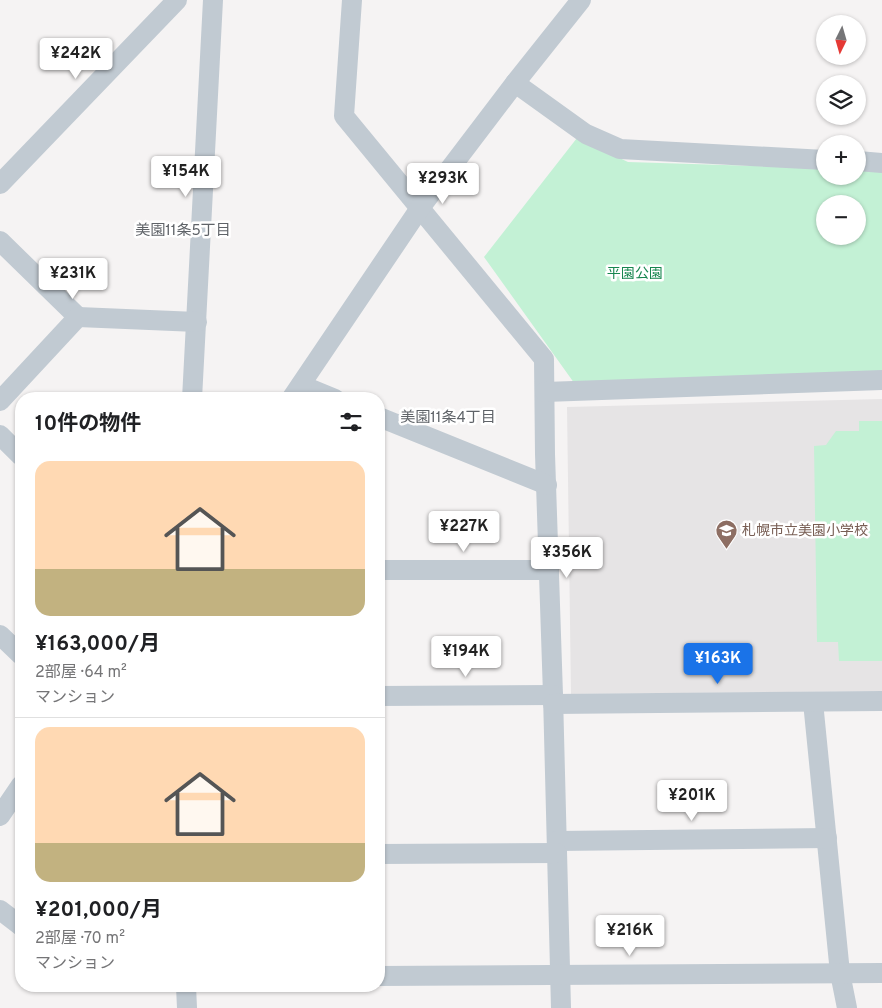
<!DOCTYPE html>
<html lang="ja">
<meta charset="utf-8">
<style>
:root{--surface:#fff;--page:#f2f2f2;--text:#202124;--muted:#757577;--line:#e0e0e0;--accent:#1a73e8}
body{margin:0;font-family:Overpass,"Noto Sans JP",sans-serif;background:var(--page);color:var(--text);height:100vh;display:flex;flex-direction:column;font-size:19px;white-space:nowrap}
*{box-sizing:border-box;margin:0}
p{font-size:16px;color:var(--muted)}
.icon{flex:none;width:28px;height:28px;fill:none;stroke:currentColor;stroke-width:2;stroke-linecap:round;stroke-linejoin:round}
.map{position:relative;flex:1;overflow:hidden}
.drawer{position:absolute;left:15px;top:392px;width:370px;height:600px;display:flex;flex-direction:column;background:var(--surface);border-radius:20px;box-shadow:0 1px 4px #0004}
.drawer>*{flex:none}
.needle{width:32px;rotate:185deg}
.controls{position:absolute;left:816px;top:15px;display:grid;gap:10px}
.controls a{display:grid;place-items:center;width:50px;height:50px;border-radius:50%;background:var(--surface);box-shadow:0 1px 4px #0004;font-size:25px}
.price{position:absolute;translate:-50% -42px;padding:0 11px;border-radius:5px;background:#fff;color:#222;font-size:16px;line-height:32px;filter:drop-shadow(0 1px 2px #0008)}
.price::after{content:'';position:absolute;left:50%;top:30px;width:15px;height:11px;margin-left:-8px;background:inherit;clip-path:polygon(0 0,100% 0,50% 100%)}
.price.on{background:var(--accent);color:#fff}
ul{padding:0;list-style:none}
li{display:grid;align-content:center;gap:10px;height:265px;padding:0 20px}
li+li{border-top:1px solid var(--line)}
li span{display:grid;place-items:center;height:155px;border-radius:15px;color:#555}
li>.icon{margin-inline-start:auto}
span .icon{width:90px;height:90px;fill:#fffc;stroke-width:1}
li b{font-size:21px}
h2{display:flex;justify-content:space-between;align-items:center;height:60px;padding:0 20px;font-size:21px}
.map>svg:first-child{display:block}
</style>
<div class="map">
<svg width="882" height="1008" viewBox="0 0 882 1008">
<rect width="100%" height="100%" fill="#f5f3f3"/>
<polygon fill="#e6e4e5" points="882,399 882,691 571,694 567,407"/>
<g fill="#c3f1d5" fill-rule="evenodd">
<path d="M577,138L628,162L825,168V176H858V170H882V374L577,387L484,257ZM825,204H858V236H825Z"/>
<polygon points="859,421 882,421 882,661 839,661 838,642 817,642 814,446 826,445 836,431 859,431"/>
</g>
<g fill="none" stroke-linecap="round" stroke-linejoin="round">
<g stroke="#c1cad2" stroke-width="20">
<polyline points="352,0 344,116 544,359 545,454 553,695 561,1008"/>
<polyline points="515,83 586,134 620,149 825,160"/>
<polyline points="858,161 882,163"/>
<polyline points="0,184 177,0"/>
<polyline points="0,241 78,317"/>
<polyline points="301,385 335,399"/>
<polyline points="545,392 882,380"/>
<polyline points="192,399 213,0"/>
<polyline points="291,399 420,208 515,83 581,0"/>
<polyline points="0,401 78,317 197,322"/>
<polyline points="379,417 547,485"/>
<polyline points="0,435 21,456"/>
<polyline points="379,570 549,570"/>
<polyline points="0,635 21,655"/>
<polyline points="379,696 553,695"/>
<polyline points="813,702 840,973 847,1008"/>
<polyline points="553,704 882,701"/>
<polyline points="0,816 21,785"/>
<polyline points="557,841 827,838"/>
<polyline points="379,854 557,853"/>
<polyline points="0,910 21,926"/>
<polyline points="379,976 882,973"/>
<polyline points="186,986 187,1008"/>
</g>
</g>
<defs>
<symbol id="school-pin" viewBox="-11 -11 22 30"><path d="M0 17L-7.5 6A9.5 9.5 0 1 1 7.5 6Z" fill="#8d6e63" stroke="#fff"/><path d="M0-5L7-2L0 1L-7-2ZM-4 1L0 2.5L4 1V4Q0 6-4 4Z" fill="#fff"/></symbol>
</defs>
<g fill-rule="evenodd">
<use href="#school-pin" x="714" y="518" width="25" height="34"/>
</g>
<g text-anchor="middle" stroke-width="5" stroke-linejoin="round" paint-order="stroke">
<g font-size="14" fill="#17864f" stroke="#fff">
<text x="635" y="278">平園公園</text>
</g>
<g font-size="14" fill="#785e54" stroke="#fff" text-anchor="start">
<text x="742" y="535">札幌市立美園小学校</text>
</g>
<g font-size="15" fill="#5f6368" stroke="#fff">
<text x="183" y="235">美園11条5丁目</text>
<text x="448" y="422">美園11条4丁目</text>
</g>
</g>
</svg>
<div class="controls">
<a><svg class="needle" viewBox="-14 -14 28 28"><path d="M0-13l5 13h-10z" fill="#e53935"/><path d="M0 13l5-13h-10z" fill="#757577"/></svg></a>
<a><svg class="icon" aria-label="layers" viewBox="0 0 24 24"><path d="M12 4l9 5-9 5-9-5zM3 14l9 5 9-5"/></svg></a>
<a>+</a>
<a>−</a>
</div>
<b class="price" style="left:76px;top:80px">¥242K</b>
<b class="price" style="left:186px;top:198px">¥154K</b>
<b class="price" style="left:443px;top:205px">¥293K</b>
<b class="price" style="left:73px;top:300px">¥231K</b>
<b class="price" style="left:464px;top:553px">¥227K</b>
<b class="price" style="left:567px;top:579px">¥356K</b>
<b class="price" style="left:466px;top:678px">¥194K</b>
<b class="price on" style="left:718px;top:685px">¥163K</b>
<b class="price" style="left:692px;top:822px">¥201K</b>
<b class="price" style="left:630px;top:957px">¥216K</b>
<section class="drawer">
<h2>10件の物件<svg class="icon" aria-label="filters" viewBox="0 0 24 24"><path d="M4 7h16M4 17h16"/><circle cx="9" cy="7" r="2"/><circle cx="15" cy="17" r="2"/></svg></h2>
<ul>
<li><span style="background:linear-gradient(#ffd9b3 70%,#c2b280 0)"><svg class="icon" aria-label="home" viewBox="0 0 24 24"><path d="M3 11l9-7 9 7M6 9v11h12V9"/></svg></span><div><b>¥163,000/月</b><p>2部屋 · 64 m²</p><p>マンション</p></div></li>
<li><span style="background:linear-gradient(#ffd9b3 75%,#c2b280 0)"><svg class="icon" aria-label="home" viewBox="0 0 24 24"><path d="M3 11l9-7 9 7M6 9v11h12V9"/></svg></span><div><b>¥201,000/月</b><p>2部屋 · 70 m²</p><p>マンション</p></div></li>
</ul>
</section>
</div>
